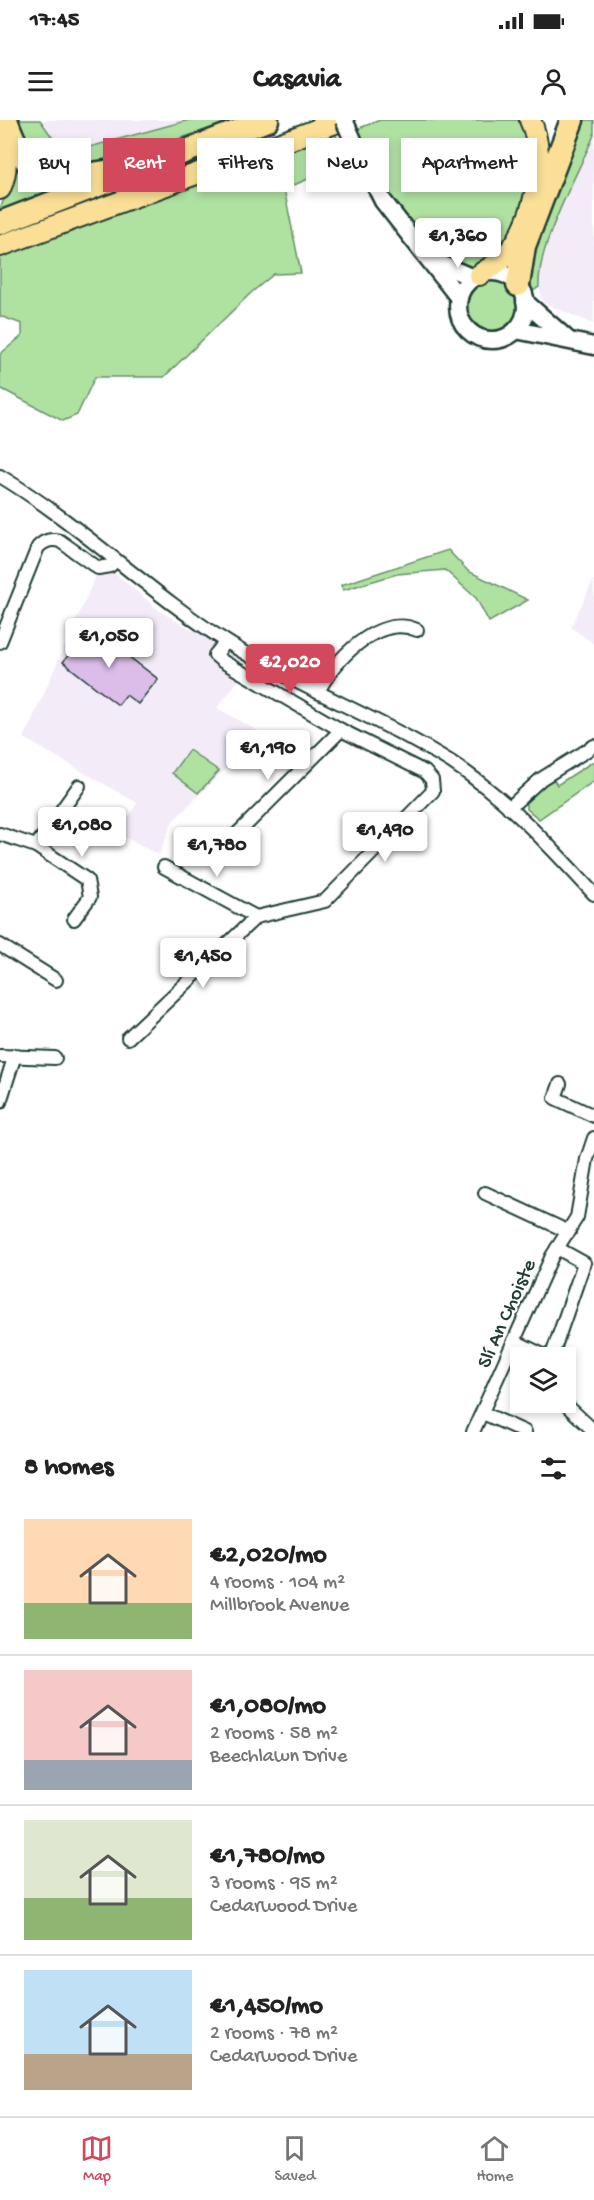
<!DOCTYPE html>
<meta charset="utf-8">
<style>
:root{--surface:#fff;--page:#f6f6f6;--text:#222;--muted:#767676;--line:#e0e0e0;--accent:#d1495b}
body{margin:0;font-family:"Gochi Hand",sans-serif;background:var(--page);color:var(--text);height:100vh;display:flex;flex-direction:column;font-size:22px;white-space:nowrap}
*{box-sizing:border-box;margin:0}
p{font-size:20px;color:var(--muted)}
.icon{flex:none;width:33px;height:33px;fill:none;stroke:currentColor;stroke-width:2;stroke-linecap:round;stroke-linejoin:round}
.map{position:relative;height:1312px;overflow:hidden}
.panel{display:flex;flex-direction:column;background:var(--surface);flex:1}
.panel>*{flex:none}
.top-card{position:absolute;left:18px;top:18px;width:558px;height:54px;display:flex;gap:12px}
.buttons{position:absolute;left:510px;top:1227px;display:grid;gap:12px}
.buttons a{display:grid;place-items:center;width:66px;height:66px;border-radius:0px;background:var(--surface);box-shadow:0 3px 9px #0003;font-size:30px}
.price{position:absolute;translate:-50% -51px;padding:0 14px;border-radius:6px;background:#fff;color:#222;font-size:20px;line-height:39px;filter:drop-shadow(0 2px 3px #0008)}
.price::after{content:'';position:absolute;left:50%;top:36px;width:18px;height:14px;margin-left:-9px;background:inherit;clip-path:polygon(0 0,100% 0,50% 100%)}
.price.on{background:var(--accent);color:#fff}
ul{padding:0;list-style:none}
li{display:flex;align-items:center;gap:18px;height:150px;padding:0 24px}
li+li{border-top:2px solid var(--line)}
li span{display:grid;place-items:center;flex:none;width:168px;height:120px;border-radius:0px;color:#555}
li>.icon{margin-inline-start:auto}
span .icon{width:72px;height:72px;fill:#fffc;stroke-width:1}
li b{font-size:26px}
h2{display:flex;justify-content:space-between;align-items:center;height:72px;padding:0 24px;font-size:26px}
.tag{padding:0 21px;border-radius:0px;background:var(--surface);box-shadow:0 3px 9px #0003;font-size:21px;line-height:54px}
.tag.on{background:var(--accent);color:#fff}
.status{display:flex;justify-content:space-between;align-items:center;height:42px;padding:0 30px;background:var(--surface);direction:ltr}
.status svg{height:16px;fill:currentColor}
header{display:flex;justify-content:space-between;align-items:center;height:78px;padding:0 24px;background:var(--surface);font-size:27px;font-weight:700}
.tab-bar{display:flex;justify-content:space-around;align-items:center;height:84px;border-top:2px solid var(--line);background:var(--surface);font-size:16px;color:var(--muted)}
.tab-bar a{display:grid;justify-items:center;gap:3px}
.tab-bar .on{color:var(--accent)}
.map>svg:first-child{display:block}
</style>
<div class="status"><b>17:45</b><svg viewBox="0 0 49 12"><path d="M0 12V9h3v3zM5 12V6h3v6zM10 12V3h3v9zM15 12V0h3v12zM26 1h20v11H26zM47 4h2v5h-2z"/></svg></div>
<header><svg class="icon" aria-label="menu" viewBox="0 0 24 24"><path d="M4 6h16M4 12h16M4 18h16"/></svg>Casavia<svg class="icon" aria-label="person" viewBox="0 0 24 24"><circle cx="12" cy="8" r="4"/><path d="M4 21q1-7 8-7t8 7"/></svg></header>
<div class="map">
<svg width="594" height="1312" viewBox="0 0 594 1312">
<rect width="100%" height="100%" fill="#fff"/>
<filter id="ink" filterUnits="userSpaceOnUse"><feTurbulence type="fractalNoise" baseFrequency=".0167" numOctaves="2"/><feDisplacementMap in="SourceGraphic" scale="12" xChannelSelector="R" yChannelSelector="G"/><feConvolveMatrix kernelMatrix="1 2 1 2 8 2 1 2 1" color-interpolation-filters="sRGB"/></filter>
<g filter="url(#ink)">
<g fill="#f4ebf9">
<polygon points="40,0 189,0 64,34"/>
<polygon points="594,15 594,204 544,183 541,177 538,157 552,110"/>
<polygon points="102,442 161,492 241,538 238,561 217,588 262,613 173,701 159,735 118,714 137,683 24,618"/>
<polygon points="594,459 594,524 571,507"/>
</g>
<g fill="#afe1a1" stroke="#678f6a" stroke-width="1.5">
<polygon points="15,0 40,0 64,34 189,0 235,0 77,53 52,50 29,29"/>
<polygon points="380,0 520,0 533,26 524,88 504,127 477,148 465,150 427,129 394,87 357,9"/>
<path d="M578,0H594V15C577,56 537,125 539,167L533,171L527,154L529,122Z"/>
<polygon points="335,13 349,42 284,69 301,153 274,154 252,172 164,257 95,257 77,295 63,301 0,268 0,234 22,216 22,204 0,196 0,137 199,61"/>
<polygon points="14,30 50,65 66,68 0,99 0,88 14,59"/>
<circle cx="493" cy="187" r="27"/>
<polygon points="448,430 468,451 528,480 489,502 476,478 445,450 397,454 343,470 341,465"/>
<polygon points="189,630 219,651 198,673 172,653"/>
<polygon points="594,641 594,661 539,699 527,689 524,679 552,657 557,665"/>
</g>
<polygon fill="#dcbdea" stroke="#1f3d34" stroke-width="1.5" points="90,507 158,559 138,584 126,575 118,585 63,542"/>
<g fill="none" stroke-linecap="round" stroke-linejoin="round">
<defs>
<g id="minor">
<path d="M0,356C80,404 148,472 227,522C298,568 379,597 451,642C505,677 550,726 594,774"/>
<path d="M0,522L38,427C45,420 51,419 60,421L98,448L110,446L115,441"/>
<path d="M318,572C333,541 379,493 417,510"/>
<polyline points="509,688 541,659 594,626"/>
<polyline points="0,714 36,726 87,760 90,777 74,799"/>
<polyline points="36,726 79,666"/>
<polyline points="217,734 341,610"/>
<polyline points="164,747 256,797"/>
<polyline points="0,825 56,860"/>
<polyline points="128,918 256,797 325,781 433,671 432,660 425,652 341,610 222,541 215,535 226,522"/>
<polyline points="0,936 55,938"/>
<polyline points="560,964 555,978 594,996"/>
<polyline points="0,982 15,935"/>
<polyline points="485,1073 569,1112"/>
<polyline points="514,1221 549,1238"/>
<polyline points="551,1238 584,1143 557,1128"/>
<polyline points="563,1282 594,1311"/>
<polyline points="483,1293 525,1312"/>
<polyline points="473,1312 552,1136 577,1097 587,1039 594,1018"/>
</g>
<g id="secondary">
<polyline points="358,31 383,81 459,178"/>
<polyline points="434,141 473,158"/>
<circle cx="492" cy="186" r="34"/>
<polyline points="525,182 567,219"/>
<polyline points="516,210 594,226"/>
</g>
<g id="trunk">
<path d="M0,8C5,30 10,47 0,69"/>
<polyline points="0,126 335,3"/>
<path d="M479,155C486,150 495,145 502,139C534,110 549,39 530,0"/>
</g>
<g id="motorway">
<path d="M6,0C28,61 46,62 105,52"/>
<polyline points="322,6 337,0"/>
<polyline points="0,103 267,0"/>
<polyline points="518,165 524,126 572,0"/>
</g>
</defs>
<use href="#minor" stroke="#1f3d34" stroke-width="16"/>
<use href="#secondary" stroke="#1f3d34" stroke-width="21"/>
<use href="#trunk" stroke="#1f3d34" stroke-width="24"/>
<use href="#motorway" stroke="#1f3d34" stroke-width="27"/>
<use href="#minor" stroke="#fff" stroke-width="12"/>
<use href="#secondary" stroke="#fff" stroke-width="16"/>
<use href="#trunk" stroke="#fbdf96" stroke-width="20"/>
<use href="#motorway" stroke="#fbdf96" stroke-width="22"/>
<defs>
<polyline id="secondary-bridge" points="344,0 358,31"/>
</defs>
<use href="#secondary-bridge" stroke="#1f3d34" stroke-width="21" stroke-linecap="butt"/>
<use href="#secondary-bridge" stroke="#fff" stroke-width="16"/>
</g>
</g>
<g text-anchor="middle" stroke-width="4.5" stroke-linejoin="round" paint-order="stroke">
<g font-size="21" fill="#1f3d34" stroke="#fff">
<text transform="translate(505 1193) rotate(-66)" y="7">Slí An Choiste</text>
</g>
</g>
</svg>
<div class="buttons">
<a><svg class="icon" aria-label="layers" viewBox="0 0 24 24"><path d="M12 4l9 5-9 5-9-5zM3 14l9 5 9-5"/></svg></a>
</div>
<b class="price" style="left:458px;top:149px">€1,360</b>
<b class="price" style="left:109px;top:549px">€1,050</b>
<b class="price on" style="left:290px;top:575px">€2,020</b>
<b class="price" style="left:268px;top:661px">€1,190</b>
<b class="price" style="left:82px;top:738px">€1,080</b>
<b class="price" style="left:385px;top:743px">€1,490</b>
<b class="price" style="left:217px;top:758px">€1,780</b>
<b class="price" style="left:203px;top:869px">€1,450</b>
<div class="top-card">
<a class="tag">Buy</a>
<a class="tag on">Rent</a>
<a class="tag">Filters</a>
<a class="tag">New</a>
<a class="tag">Apartment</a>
</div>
</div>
<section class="panel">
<h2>8 homes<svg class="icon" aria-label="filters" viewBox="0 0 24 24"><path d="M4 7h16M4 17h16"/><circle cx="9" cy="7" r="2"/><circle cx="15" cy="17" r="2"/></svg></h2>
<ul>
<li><span style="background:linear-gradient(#ffd9b3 70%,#8fb573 0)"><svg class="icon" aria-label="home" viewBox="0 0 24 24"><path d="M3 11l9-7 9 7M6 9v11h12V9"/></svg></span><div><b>€2,020/mo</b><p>4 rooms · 104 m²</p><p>Millbrook Avenue</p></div></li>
<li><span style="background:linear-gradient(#f6c9c9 75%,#9aa5b1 0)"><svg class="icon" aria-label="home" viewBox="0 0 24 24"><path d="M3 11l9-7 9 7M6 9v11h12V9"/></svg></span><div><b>€1,080/mo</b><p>2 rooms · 58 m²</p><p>Beechlawn Drive</p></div></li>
<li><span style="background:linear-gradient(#dfe7d0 65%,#8fb573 0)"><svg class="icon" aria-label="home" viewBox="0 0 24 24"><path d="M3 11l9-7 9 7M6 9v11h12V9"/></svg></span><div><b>€1,780/mo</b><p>3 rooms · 95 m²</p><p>Cedarwood Drive</p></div></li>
<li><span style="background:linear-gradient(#bfe0f5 70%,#b9a48a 0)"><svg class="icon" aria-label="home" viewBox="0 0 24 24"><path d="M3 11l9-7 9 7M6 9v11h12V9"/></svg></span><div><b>€1,450/mo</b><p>2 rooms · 78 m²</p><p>Cedarwood Drive</p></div></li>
</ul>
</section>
<nav class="tab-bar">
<a class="on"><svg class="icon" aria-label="map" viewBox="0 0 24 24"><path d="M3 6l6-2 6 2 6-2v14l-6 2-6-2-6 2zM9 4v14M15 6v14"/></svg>Map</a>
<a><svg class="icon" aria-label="saved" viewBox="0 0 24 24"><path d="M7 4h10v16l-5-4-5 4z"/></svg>Saved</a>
<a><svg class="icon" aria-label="home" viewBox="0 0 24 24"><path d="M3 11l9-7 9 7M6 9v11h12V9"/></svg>Home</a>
</nav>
